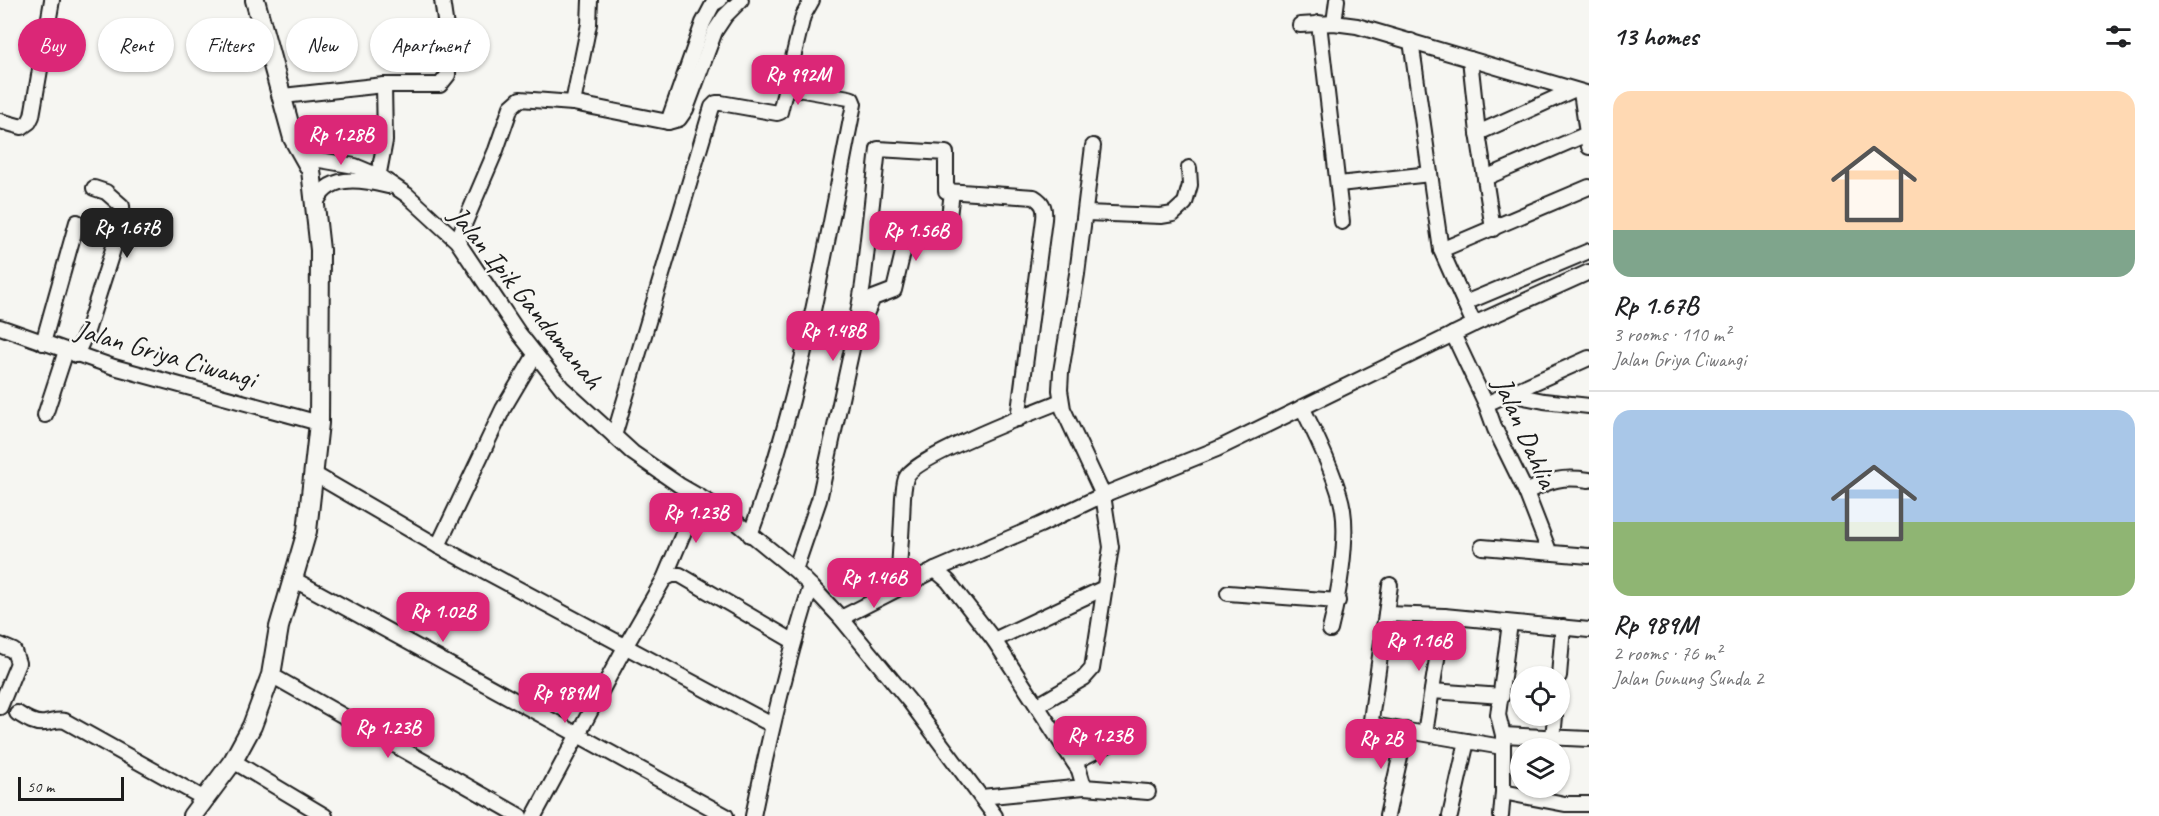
<!DOCTYPE html>
<meta charset="utf-8">
<style>
:root{--surface:#fff;--page:#f6f6f6;--text:#202124;--muted:#757577;--line:#e0e0e0;--accent:#db2777}
body{margin:0;font-family:Caveat,sans-serif;background:var(--page);color:var(--text);height:100vh;display:flex;flex-direction:column;font-size:22px;white-space:nowrap}
*{box-sizing:border-box;margin:0}
p{font-size:20px;color:var(--muted)}
.icon{flex:none;width:33px;height:33px;fill:none;stroke:currentColor;stroke-width:2;stroke-linecap:round;stroke-linejoin:round}
.map{position:relative;flex:1;overflow:hidden}
.drawer{display:flex;flex-direction:column;background:var(--surface);width:570px}
.drawer>*{flex:none}
.hud{position:absolute;left:18px;top:18px;width:570px;height:54px;display:flex;gap:12px}
.tools{position:absolute;left:1510px;top:666px;display:grid;gap:12px}
.tools a{display:grid;place-items:center;width:60px;height:60px;border-radius:50%;background:var(--surface);box-shadow:0 2px 4px #0004;font-size:30px}
.scale{position:absolute;left:18px;bottom:15px;width:106px;box-sizing:border-box;padding-left:6px;border:3px solid #1c1c1c;border-top:0;font-size:16px;line-height:21px;white-space:nowrap;color:#1c1c1c;-webkit-text-stroke:4px #f6f6f2;paint-order:stroke}
.price{position:absolute;translate:-50% -51px;padding:0 14px;border-radius:12px;background:var(--accent);color:#fff;font-size:20px;line-height:39px;filter:drop-shadow(0 2px 3px #0008)}
.price::after{content:'';position:absolute;left:50%;top:36px;width:18px;height:14px;margin-left:-9px;background:inherit;clip-path:polygon(0 0,100% 0,50% 100%)}
.price.on{background:#222;color:#fff}
ul{padding:0;list-style:none}
li{display:grid;align-content:center;gap:12px;height:318px;padding:0 24px}
li+li{border-top:2px solid var(--line)}
li span{display:grid;place-items:center;height:186px;border-radius:18px;color:#555}
li>.icon{margin-inline-start:auto}
span .icon{width:108px;height:108px;fill:#fffc;stroke-width:1}
li b{font-size:26px}
h2{display:flex;justify-content:space-between;align-items:center;height:72px;padding:0 24px;font-size:26px}
.tag{padding:0 21px;border-radius:27px;background:var(--surface);box-shadow:0 2px 4px #0004;font-size:21px;line-height:54px}
.tag.on{background:var(--accent);color:#fff}
main{display:flex;flex:1;min-height:0}
.map>svg:first-child{display:block}
</style>
<main>
<div class="map">
<svg width="1589" height="816" viewBox="0 0 1589 816">
<rect width="100%" height="100%" fill="#f6f6f2"/>
<filter id="ink" filterUnits="userSpaceOnUse"><feTurbulence type="fractalNoise" baseFrequency=".0167" numOctaves="2"/><feDisplacementMap in="SourceGraphic" scale="12" xChannelSelector="R" yChannelSelector="G"/><feConvolveMatrix kernelMatrix="1 2 1 2 8 2 1 2 1" color-interpolation-filters="sRGB"/></filter>
<g filter="url(#ink)">
<g fill="none" stroke-linecap="round" stroke-linejoin="round">
<defs>
<g id="minor">
<polyline points="1319,23 1342,222"/>
<polyline points="1334,23 1337,0"/>
<polyline points="1300,25 1334,23 1357,26 1589,94"/>
<polyline points="1411,41 1441,250 1474,324"/>
<polyline points="1470,59 1478,133 1493,229"/>
<polyline points="1581,92 1589,147"/>
<polyline points="283,96 384,85 440,85 448,75 448,70 447,34 442,0"/>
<polyline points="573,103 589,24 590,0"/>
<polyline points="0,121 22,127 29,122 32,116 52,0"/>
<polyline points="668,122 703,23 713,4 720,0"/>
<polyline points="1478,133 1573,90"/>
<polyline points="302,149 314,159 355,166 379,176 407,195 457,241 518,332 562,388 633,453 679,485 719,508 795,570 811,586 841,618 910,702 995,816"/>
<polyline points="1485,178 1587,134"/>
<polyline points="377,183 385,141 384,85"/>
<polyline points="1339,184 1430,174"/>
<path d="M315,206C326,173 360,179 388,186"/>
<polyline points="1086,213 1161,216 1173,214 1185,203 1190,185 1189,168"/>
<polyline points="457,241 496,150 511,107 520,99 573,103 668,122 679,119 686,109 715,31 725,16 741,0"/>
<polyline points="1441,250 1589,187"/>
<polyline points="1465,303 1589,251"/>
<polyline points="863,321 873,298 894,290 905,244 913,240 946,241 952,192"/>
<polyline points="0,327 114,367 319,423"/>
<polyline points="1453,334 1486,404 1495,429 1526,492 1549,551"/>
<polyline points="43,343 77,222"/>
<polyline points="76,355 87,331 123,218 122,206 106,192 94,188"/>
<polyline points="1509,394 1544,401 1589,406"/>
<polyline points="1486,404 1589,358"/>
<path d="M1302,407C1315,433 1339,483 1343,510C1348,542 1338,598 1330,630"/>
<polyline points="45,415 66,351"/>
<polyline points="614,436 712,107 716,103 721,103 777,113 780,112 803,16 812,0"/>
<polyline points="314,474 438,546 772,725"/>
<path d="M1526,492C1552,480 1560,476 1589,480"/>
<path d="M750,535C802,396 825,249 854,104L852,99L849,98L786,87"/>
<polyline points="438,546 503,409 535,355"/>
<polyline points="1482,547 1589,556"/>
<path d="M795,570L819,500L853,344L863,284L878,149L946,153V191L1034,197C1044,203 1045,209 1044,219L1018,419"/>
<polyline points="935,570 948,581 994,640 1079,770 1084,787 981,797"/>
<polyline points="293,579 726,816"/>
<polyline points="664,579 672,575 680,575 793,641"/>
<polyline points="1390,585 1371,720 1373,725 1502,747"/>
<path d="M898,588C899,565 901,542 902,519C903,506 902,490 906,478C913,458 1036,411 1061,401"/>
<polyline points="1228,593 1338,601"/>
<polyline points="1386,614 1444,616 1589,630"/>
<polyline points="841,618 935,570 1040,525 1103,495 1217,449 1474,324 1589,272"/>
<polyline points="994,640 1104,588"/>
<polyline points="0,645 14,651 18,663 0,707"/>
<polyline points="271,675 520,816"/>
<polyline points="1559,676 1563,627"/>
<polyline points="1432,691 1502,696"/>
<polyline points="1038,705 1084,678 1092,669 1111,547 1103,495 1063,409 1060,390 1061,372 1077,274 1093,146"/>
<path d="M17,713C25,718 35,725 45,723C53,722 57,719 65,721L205,799"/>
<polyline points="1425,733 1444,616"/>
<polyline points="1503,735 1589,739"/>
<polyline points="1553,738 1555,716"/>
<polyline points="233,761 325,816"/>
<polyline points="1074,762 1112,743"/>
<polyline points="1084,787 1148,792"/>
<polyline points="1503,792 1565,804 1589,804"/>
<polyline points="534,816 625,647 664,579 699,496"/>
<path d="M753,816C769,738 787,661 811,586"/>
<polyline points="1387,816 1406,730"/>
<polyline points="1450,816 1467,741"/>
<polyline points="1501,816 1503,792 1503,735 1498,715 1510,623"/>
</g>
<polyline id="major" points="192,816 233,761 252,726 271,675 279,627 307,531 319,423 320,250 311,170 293,138 255,0"/>
</defs>
<use href="#minor" stroke="#1c1c1c" stroke-width="18"/>
<use href="#major" stroke="#1c1c1c" stroke-width="22"/>
<use href="#minor" stroke="#f6f6f2" stroke-width="14"/>
<use href="#major" stroke="#f6f6f2" stroke-width="18"/>
</g>
</g>
<g text-anchor="middle" stroke-width="5" stroke-linejoin="round" paint-order="stroke">
<g font-size="28" fill="#1c1c1c" stroke="#f6f6f2">
<text transform="translate(527 297) rotate(51)" y="10">Jalan Ipik Gandamanah</text>
<text transform="translate(166 353) rotate(16)" y="10">Jalan Griya Ciwangi</text>
<text transform="translate(1526 432) rotate(66)" y="10">Jalan Dahlia</text>
</g>
</g>
</svg>
<div class="tools">
<a><svg class="icon" aria-label="locate" viewBox="0 0 24 24"><circle cx="12" cy="12" r="6"/><path d="M12 2v4M12 18v4M2 12h4M18 12h4"/></svg></a>
<a><svg class="icon" aria-label="layers" viewBox="0 0 24 24"><path d="M12 4l9 5-9 5-9-5zM3 14l9 5 9-5"/></svg></a>
</div>
<div class="scale">50 m</div>
<b class="price" style="left:798px;top:106px">Rp 992M</b>
<b class="price" style="left:341px;top:166px">Rp 1.28B</b>
<b class="price on" style="left:127px;top:259px">Rp 1.67B</b>
<b class="price" style="left:916px;top:262px">Rp 1.56B</b>
<b class="price" style="left:833px;top:362px">Rp 1.48B</b>
<b class="price" style="left:696px;top:544px">Rp 1.23B</b>
<b class="price" style="left:874px;top:609px">Rp 1.46B</b>
<b class="price" style="left:443px;top:643px">Rp 1.02B</b>
<b class="price" style="left:1419px;top:672px">Rp 1.16B</b>
<b class="price" style="left:565px;top:724px">Rp 989M</b>
<b class="price" style="left:388px;top:759px">Rp 1.23B</b>
<b class="price" style="left:1100px;top:767px">Rp 1.23B</b>
<b class="price" style="left:1381px;top:770px">Rp 2B</b>
<div class="hud">
<a class="tag on">Buy</a>
<a class="tag">Rent</a>
<a class="tag">Filters</a>
<a class="tag">New</a>
<a class="tag">Apartment</a>
</div>
</div>
<section class="drawer">
<h2>13 homes<svg class="icon" aria-label="filters" viewBox="0 0 24 24"><path d="M4 7h16M4 17h16"/><circle cx="9" cy="7" r="2"/><circle cx="15" cy="17" r="2"/></svg></h2>
<ul>
<li><span style="background:linear-gradient(#ffd9b3 75%,#7fa58c 0)"><svg class="icon" aria-label="home" viewBox="0 0 24 24"><path d="M3 11l9-7 9 7M6 9v11h12V9"/></svg></span><div><b>Rp 1.67B</b><p>3 rooms · 110 m²</p><p>Jalan Griya Ciwangi</p></div></li>
<li><span style="background:linear-gradient(#a9c7e8 60%,#8fb573 0)"><svg class="icon" aria-label="home" viewBox="0 0 24 24"><path d="M3 11l9-7 9 7M6 9v11h12V9"/></svg></span><div><b>Rp 989M</b><p>2 rooms · 76 m²</p><p>Jalan Gunung Sunda 2</p></div></li>
</ul>
</section>
</main>
